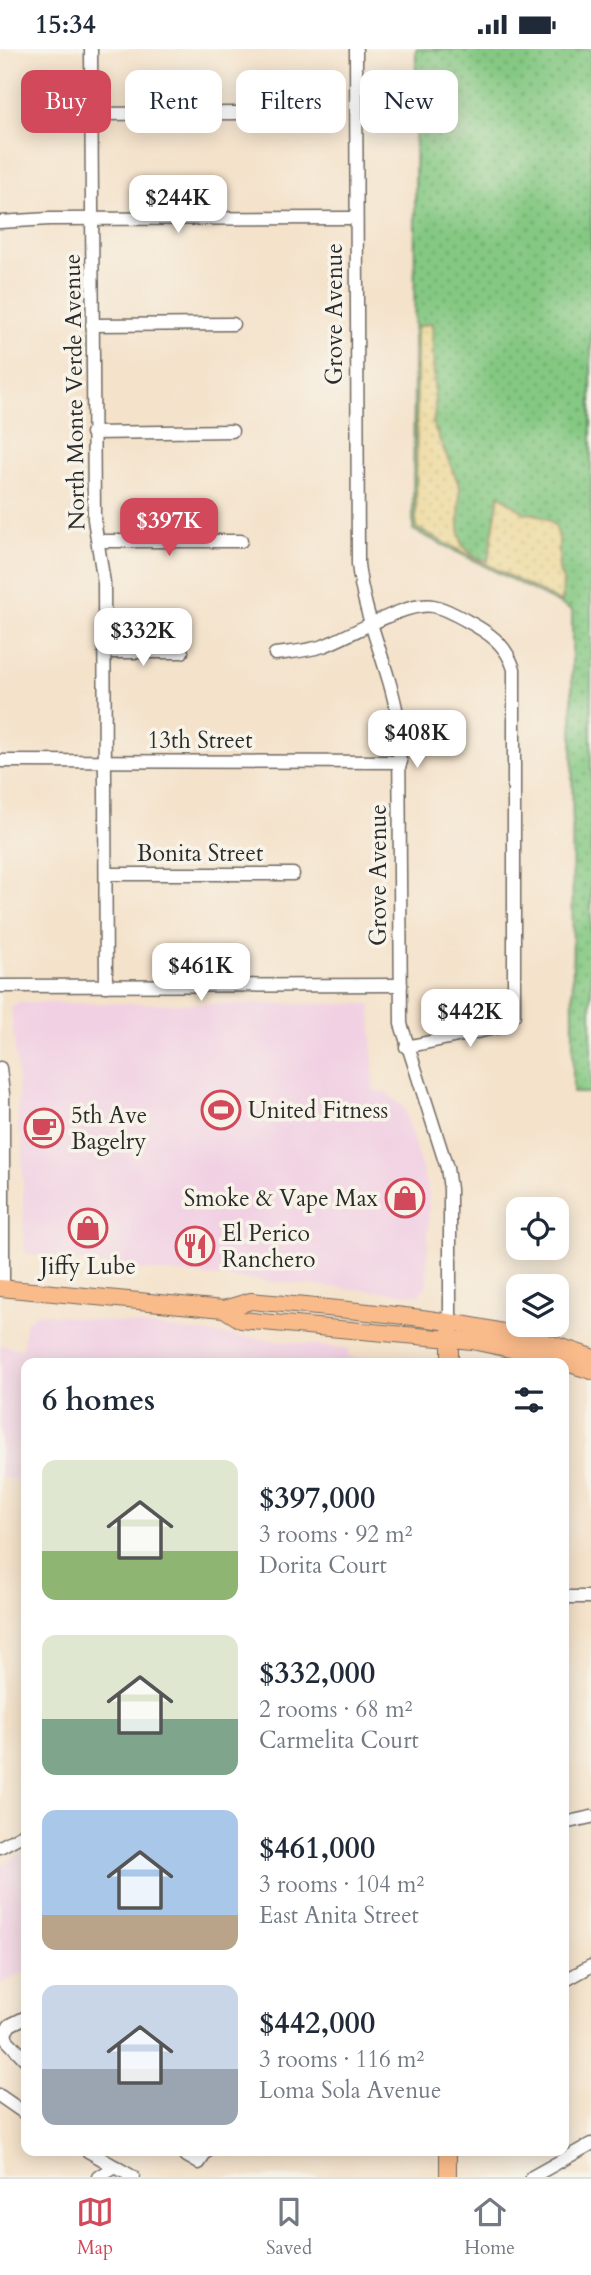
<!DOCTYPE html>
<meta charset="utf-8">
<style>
:root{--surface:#fff;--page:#f6f6f7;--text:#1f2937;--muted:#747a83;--line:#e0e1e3;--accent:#d1495b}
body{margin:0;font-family:Cardo,serif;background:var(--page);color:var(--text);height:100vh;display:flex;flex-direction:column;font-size:26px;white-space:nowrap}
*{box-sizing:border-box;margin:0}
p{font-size:23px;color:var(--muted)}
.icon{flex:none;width:38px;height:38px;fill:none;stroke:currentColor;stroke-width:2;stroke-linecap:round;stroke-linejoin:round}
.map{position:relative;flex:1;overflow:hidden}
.details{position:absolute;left:21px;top:1309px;width:548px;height:798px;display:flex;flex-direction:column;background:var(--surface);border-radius:14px;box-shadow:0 4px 18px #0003}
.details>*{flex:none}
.top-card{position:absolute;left:21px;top:21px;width:550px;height:63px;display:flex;gap:14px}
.controls{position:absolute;left:506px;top:1148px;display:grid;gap:14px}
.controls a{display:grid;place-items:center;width:63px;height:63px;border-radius:14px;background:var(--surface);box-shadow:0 4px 18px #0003;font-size:35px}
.price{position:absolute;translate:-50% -60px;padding:0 16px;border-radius:14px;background:#fff;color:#222;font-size:23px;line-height:46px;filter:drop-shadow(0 2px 4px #0008)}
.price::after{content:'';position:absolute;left:50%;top:42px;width:21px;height:16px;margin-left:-10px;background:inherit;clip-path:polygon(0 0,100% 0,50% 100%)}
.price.current{background:var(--accent);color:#fff}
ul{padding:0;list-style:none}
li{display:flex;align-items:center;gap:21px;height:175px;padding:0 21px}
li span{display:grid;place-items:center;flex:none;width:196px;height:140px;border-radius:14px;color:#555}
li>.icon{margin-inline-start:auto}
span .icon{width:84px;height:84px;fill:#fffc;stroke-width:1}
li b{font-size:30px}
h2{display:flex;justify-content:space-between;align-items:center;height:84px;padding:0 21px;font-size:30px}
.tag{padding:0 24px;border-radius:14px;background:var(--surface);box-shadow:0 4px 18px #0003;font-size:24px;line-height:63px}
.tag.current{background:var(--accent);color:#fff}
.status{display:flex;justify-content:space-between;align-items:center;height:49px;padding:0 35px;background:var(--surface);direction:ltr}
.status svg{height:19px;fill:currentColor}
.tab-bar{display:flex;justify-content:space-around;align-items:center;height:98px;border-top:2px solid var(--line);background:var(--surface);font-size:19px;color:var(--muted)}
.tab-bar a{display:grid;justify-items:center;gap:4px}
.tab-bar .current{color:var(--accent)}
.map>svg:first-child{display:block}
</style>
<div class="status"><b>15:34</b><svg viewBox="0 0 49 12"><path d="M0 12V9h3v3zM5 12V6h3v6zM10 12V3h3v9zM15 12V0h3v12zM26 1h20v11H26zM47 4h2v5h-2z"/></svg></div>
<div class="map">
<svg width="591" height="2128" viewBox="0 0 591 2128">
<defs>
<pattern id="grass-dots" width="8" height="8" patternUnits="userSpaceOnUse" patternTransform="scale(1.75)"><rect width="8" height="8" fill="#84c882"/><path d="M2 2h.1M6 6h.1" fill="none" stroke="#6ca36b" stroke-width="1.8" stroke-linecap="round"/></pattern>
<pattern id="sand-dots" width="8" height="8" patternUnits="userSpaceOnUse" patternTransform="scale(1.75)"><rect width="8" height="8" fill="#eeda9e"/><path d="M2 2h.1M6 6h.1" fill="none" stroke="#cb8" stroke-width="1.8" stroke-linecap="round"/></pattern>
</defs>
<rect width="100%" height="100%" fill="#f7f3e8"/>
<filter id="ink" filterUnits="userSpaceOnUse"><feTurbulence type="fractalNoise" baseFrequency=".0143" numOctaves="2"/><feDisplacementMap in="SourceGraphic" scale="14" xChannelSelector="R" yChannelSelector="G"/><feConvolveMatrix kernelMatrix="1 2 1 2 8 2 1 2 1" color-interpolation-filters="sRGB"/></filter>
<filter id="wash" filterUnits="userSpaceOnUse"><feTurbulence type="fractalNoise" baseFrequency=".00686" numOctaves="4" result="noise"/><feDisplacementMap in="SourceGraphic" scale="28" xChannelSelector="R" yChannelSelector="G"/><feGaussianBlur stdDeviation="1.57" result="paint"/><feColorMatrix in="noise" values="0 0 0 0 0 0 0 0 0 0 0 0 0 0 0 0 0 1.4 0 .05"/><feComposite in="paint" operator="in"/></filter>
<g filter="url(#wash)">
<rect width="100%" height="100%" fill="#f4e2ca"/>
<g fill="#f1d0e3">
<polygon points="19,954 368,955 371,957 374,1042 386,1043 404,1059 429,1144 427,1236 418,1246 132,1220 29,1205 24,1201 22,1085 18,1084 18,1031 11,959"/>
<polygon points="37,1264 349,1300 348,1308 401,1314 26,1314 26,1431 0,1428 0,1296 23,1300 25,1274"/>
<polygon points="22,1804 26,1811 26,1922 0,1936 0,1816"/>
</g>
<polygon fill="url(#grass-dots)" stroke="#587a56" stroke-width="2" points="416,0 591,0 591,1044 573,1044 572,561 413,481"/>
<polygon fill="url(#sand-dots)" stroke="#8c8264" stroke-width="2" points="432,274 435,360 433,375 460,438 459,479 462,496 476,509 488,512 499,446 525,464 536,465 547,470 555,477 559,487 559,522 563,531 562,554 416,479 417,278"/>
</g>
<g filter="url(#ink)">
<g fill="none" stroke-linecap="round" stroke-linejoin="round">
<defs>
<g id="minor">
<polyline points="91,0 94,470 104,534 106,937"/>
<path d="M356,0L358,515C364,571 391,621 399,676L401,975L447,1119L450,1140V1272"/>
<polyline points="91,65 239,64"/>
<polyline points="0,173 49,170 356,169"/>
<polyline points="92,276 233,275"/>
<polyline points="92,384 232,382"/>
<polyline points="98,492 241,492"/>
<polyline points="105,603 182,603"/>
<path d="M275,605C290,603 308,602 323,597C351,587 406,552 433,557C448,560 463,570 476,577C495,588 507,599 514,620V966L500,978L406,998"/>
<polyline points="0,712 401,713"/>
<polyline points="106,825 293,825"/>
<polyline points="0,937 401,936"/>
<polyline points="0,1019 3,1045 3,1239"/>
<polyline points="564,1548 591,1548"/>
<polyline points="564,1774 591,1768"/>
<polyline points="0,1798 26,1784"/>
<polyline points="564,1932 591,1917"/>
<polyline points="26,1968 10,1976 5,1984 7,1991 26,2011"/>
<polyline points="0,2047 26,2065"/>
<polyline points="88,2102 133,2128"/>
<polyline points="178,2102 199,2114 207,2102"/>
<polyline points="98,2128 116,2118"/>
<polyline points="532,2128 591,2095"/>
</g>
<g id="major">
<path d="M0,1239L224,1260L251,1252C365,1263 482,1268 591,1308"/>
<polyline points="224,1260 241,1271 472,1292 548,1308 591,1322"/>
<polyline points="450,1282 450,1314"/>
<polyline points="448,2128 448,2102"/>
</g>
</defs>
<use href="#minor" stroke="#716b63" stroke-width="15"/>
<use href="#major" stroke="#716b63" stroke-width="18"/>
<use href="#minor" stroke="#fff" stroke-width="12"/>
<use href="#major" stroke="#fabb8b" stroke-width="16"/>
</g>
</g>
<defs>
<symbol id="stadium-ring" viewBox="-11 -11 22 22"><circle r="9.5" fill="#f7f3e8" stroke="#d1495b" stroke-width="1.5"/><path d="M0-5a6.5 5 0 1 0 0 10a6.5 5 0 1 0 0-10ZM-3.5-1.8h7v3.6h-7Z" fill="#d1495b"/></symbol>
<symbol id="cafe-ring" viewBox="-11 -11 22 22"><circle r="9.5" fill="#f7f3e8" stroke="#d1495b" stroke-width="1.5"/><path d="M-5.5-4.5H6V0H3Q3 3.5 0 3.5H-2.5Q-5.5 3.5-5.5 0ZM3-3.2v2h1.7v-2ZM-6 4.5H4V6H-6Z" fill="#d1495b"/></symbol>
<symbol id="shop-ring" viewBox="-11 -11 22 22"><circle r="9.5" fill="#f7f3e8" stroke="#d1495b" stroke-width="1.5"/><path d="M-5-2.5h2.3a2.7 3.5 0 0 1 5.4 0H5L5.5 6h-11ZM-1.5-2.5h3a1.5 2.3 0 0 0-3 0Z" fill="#d1495b"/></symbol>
<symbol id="restaurant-ring" viewBox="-11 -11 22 22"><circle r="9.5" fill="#f7f3e8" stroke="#d1495b" stroke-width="1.5"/><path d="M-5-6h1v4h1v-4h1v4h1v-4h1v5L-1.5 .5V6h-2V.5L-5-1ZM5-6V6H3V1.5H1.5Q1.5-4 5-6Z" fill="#d1495b"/></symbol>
</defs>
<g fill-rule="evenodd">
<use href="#stadium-ring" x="199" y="1039" width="44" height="44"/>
<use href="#cafe-ring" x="22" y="1057" width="44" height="44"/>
<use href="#shop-ring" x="383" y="1127" width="44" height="44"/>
<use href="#shop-ring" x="66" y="1157" width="44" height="44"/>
<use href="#restaurant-ring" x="173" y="1175" width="44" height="44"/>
</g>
<g text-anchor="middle" stroke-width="7" stroke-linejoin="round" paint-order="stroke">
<g font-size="23" fill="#2b2b2b" stroke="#f7f3e8">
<text transform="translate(334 265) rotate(-90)" y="8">Grove Avenue</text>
<text transform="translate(74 343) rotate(-91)" y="8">North Monte Verde Avenue</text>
<text x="200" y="699">13th Street</text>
<text x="200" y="812">Bonita Street</text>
<text transform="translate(378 826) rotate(-90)" y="8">Grove Avenue</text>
</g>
<g font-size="23" fill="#2b2b2b" stroke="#f7f3e8" text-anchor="start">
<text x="248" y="1069">United Fitness</text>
<text x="71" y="1074">5th Ave<tspan x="71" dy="26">Bagelry</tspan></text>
<text x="378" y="1157" text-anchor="end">Smoke &amp; Vape Max</text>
<text x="222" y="1192">El Perico<tspan x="222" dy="26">Ranchero</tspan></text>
<text x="88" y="1225" text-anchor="middle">Jiffy Lube</text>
</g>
</g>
</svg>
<div class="controls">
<a><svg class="icon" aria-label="locate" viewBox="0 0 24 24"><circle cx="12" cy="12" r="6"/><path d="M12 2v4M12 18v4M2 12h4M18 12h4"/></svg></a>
<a><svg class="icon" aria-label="layers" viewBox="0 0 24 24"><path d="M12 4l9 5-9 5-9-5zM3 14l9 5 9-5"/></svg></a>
</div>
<b class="price" style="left:178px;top:186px">$244K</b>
<b class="price current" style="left:169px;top:509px">$397K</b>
<b class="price" style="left:143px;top:619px">$332K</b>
<b class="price" style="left:417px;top:721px">$408K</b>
<b class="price" style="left:201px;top:954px">$461K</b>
<b class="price" style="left:470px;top:1000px">$442K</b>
<div class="top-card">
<a class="tag current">Buy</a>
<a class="tag">Rent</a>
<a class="tag">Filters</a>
<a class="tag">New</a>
</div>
<section class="details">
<h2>6 homes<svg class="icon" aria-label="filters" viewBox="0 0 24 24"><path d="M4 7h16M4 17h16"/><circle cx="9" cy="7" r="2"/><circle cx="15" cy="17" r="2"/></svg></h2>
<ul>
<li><span style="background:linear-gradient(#dfe7d0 65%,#8fb573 0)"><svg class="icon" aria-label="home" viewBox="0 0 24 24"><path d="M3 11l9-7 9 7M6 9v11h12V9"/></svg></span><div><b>$397,000</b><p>3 rooms · 92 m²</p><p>Dorita Court</p></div></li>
<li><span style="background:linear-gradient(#dfe7d0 60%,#7fa58c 0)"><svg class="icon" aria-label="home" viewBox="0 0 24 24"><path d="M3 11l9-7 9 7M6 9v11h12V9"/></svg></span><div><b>$332,000</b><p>2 rooms · 68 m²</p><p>Carmelita Court</p></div></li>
<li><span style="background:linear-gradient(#a9c7e8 75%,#b9a48a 0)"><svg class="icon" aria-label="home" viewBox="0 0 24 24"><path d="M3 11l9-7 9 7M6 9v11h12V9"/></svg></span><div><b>$461,000</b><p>3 rooms · 104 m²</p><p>East Anita Street</p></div></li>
<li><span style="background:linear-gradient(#c9d6e8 60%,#9aa5b1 0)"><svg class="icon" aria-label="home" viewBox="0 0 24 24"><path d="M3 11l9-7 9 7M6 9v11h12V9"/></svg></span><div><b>$442,000</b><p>3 rooms · 116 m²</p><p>Loma Sola Avenue</p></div></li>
</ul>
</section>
</div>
<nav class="tab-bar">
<a class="current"><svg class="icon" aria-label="map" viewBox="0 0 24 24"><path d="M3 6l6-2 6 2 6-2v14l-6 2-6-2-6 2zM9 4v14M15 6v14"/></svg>Map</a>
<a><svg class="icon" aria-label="saved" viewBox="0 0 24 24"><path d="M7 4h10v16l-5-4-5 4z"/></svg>Saved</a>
<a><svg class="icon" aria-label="home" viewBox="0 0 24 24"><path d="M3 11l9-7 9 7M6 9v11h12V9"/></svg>Home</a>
</nav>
